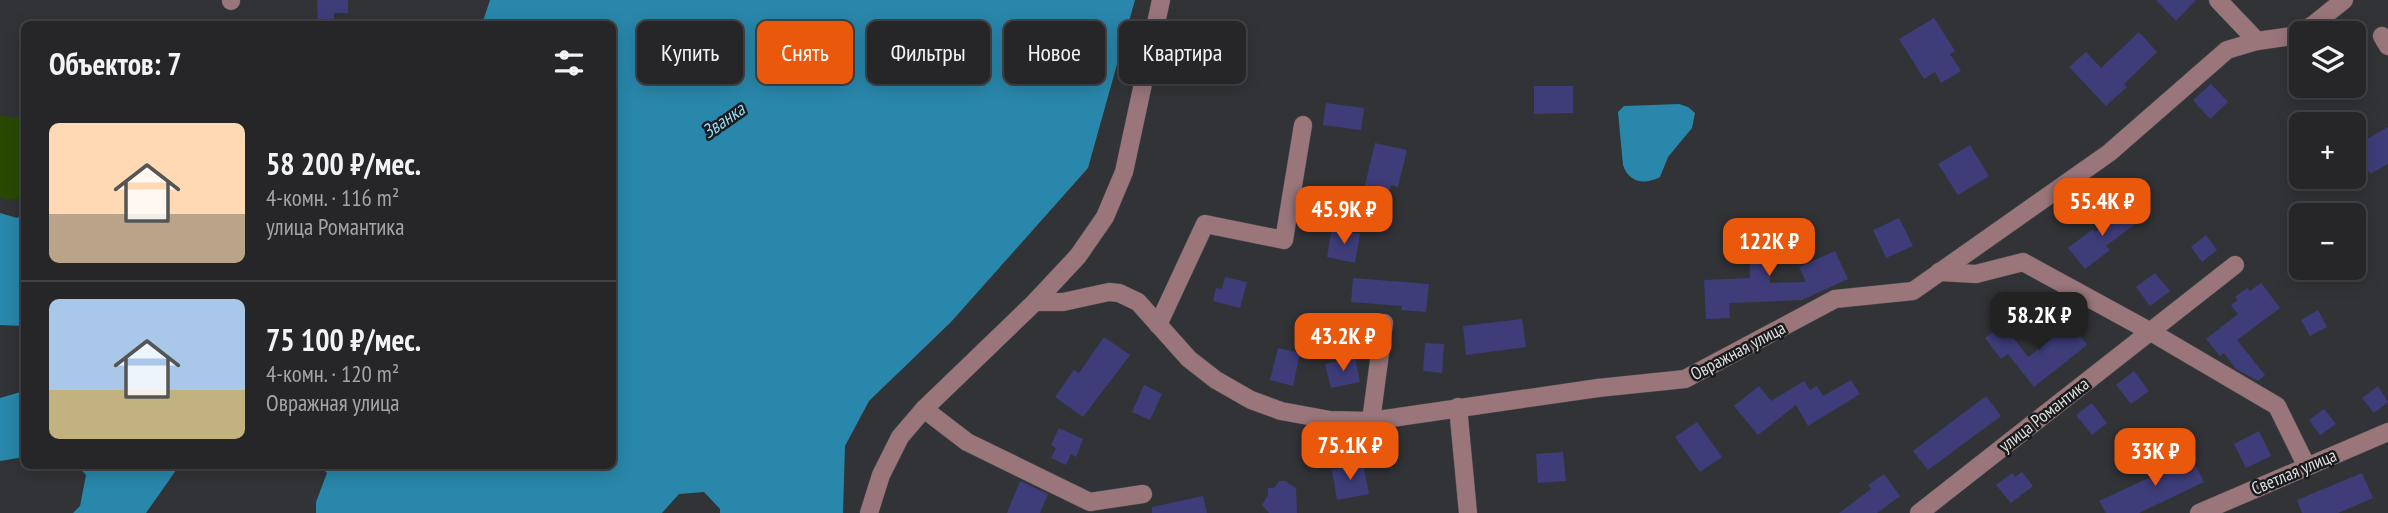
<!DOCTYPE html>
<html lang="ru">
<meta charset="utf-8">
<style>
:root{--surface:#262629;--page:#323235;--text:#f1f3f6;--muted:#a4a5a8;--line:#424346;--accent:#ea580c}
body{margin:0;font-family:"PT Sans Narrow",sans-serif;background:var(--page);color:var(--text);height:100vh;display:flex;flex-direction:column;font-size:26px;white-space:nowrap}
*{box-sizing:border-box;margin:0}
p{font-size:23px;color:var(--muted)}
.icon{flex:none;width:38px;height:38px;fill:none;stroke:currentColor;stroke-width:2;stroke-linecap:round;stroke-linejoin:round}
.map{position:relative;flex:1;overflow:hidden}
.sheet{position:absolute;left:21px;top:21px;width:595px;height:448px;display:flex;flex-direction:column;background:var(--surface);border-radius:10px;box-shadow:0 4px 18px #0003,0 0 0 2px var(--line)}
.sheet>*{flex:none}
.guide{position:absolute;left:637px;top:21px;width:665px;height:63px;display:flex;gap:14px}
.buttons{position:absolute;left:2289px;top:21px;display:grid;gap:14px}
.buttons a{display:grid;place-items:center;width:77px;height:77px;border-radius:10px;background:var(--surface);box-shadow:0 4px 18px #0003,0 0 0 2px var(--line);font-size:35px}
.price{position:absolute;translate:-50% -60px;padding:0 16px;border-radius:14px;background:var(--accent);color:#fff;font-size:23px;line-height:46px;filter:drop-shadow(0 2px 4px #0008)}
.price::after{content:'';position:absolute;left:50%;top:42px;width:21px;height:16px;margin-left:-10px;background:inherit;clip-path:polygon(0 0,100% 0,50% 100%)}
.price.on{background:#222;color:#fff}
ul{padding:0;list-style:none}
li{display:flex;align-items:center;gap:21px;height:175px;padding:0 28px}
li+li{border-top:2px solid var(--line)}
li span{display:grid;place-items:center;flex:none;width:196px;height:140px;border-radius:10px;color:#555}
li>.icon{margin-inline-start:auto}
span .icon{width:84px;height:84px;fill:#fffc;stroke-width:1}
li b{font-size:30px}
h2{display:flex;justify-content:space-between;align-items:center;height:84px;padding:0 28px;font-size:30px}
.chip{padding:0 24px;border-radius:10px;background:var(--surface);box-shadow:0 4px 18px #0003,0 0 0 2px var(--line);font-size:24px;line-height:63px}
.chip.on{background:var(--accent);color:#fff}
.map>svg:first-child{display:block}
</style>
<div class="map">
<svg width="2388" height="513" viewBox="0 0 2388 513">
<rect width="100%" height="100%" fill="#323337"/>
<polygon fill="#294903" points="0,116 24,118 24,198 6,200 0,197"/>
<g fill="#2987ab">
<polygon points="490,0 1135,0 1088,168 951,322 869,401 845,446 843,513 720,513 720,509 704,492 679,494 662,513 316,513 316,502 327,473 320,466 612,466 612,24 482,24"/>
<path d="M1679,104L1688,107L1695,113L1692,128L1668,157L1660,177C1645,185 1629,183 1623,165L1618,112L1624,106Z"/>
<polygon points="0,213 17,218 24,214 24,326 0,325"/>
<polygon points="24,391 24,457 0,461 0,398"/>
<polygon points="78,466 77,466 179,466 146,513 73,513 80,506 86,475"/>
</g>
<g fill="#3e3d7a">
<polygon points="317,0 348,0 348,13 334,13 334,24 318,24"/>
<polygon points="2156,0 2196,0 2176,21"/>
<polygon points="1934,18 1955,51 1950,54 1961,71 1941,83 1935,72 1924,79 1899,39"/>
<polygon points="2139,32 2157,52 2124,84 2127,87 2106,106 2069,67 2086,52 2101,68"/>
<polygon points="2211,84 2228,102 2210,119 2193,100"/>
<polygon points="1534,86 1573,86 1573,113 1534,114"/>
<polygon points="1326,103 1364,108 1361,130 1323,125"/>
<polygon points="2388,127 2388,164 2370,174 2355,146"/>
<polygon points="1375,143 1407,150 1398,187 1391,185 1380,228 1356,223"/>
<polygon points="1970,145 1989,176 1958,195 1938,164"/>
<polygon points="2128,206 2139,221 2106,246 2110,250 2085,269 2068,248 2093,229 2095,232"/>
<polygon points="1899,218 1913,246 1886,258 1873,230"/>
<polygon points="1748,225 1773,225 1774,256 1769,257 1770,283 1806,282 1799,267 1835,251 1848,279 1802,300 1729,303 1730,318 1706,319 1704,280 1750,278"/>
<polygon points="1332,229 1360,234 1355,263 1327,257"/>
<polygon points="2206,235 2217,250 2202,262 2191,247"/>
<polygon points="2155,273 2170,291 2150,306 2136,287"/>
<polygon points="1225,277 1247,282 1240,308 1213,301 1216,288 1222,289"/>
<polygon points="1353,278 1429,284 1426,312 1401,310 1402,306 1351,302"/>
<polygon points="2261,283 2280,308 2237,340 2265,375 2258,381 2235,368 2224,353 2220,356 2206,339 2238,314 2231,305 2238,300 2235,297 2247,288 2250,291"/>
<polygon points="2318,310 2327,327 2310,336 2301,320"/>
<polygon points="1522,319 1526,347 1466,355 1463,326"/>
<polygon points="2069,321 2087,345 2034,387 2008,354 2001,359 1985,338 2003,324 2028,357 2053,338 2051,335"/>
<polygon points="1104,337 1130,355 1083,417 1055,397 1074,370 1079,373"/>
<polygon points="1425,343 1444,344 1442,373 1423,371"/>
<polygon points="1278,348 1300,353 1293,386 1270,380"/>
<polygon points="1355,357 1360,382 1331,388 1325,364"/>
<polygon points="2134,371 2149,391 2131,404 2116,385"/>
<polygon points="1851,380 1860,394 1808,426 1796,405 1758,435 1734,406 1759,386 1771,401 1804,381 1810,390 1817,386 1823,396"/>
<polygon points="1144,385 1162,394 1150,420 1132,412"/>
<polygon points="2378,386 2388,402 2374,413 2362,398"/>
<polygon points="1986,396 2001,416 1928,470 1913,451"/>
<polygon points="2092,403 2107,423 2092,435 2076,415"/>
<polygon points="2324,409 2336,424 2320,435 2309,420"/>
<polygon points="1697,422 1722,457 1700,472 1675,437"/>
<polygon points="1059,428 1083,439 1076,457 1071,454 1066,465 1051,458 1056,448 1051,445"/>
<polygon points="2259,431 2271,456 2246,468 2234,444"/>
<polygon points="1563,452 1566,481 1538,483 1536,454"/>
<polygon points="2189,453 2204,482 2139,513 2106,513 2099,501 2170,468 2168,463"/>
<polygon points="1363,464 1369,494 1337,500 1332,470"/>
<polygon points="2022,472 2033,486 2011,503 1996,485 2012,473 2015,477"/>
<polygon points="2362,473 2373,498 2338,513 2302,513 2297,500"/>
<polygon points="1884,474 1900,496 1877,513 1839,513 1871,489 1868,485"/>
<polygon points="1020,481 1048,494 1040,513 1007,513"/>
<polygon points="1279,481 1285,481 1296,488 1297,513 1269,513 1262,505 1268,495 1268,488 1274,488"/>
<polygon points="1203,496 1207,513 1152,513 1152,507"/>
</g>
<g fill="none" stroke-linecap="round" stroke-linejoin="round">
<defs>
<g id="minor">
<polyline points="231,0 231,1"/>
<polyline points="2218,0 2257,41"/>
<polyline points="2382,36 2388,46"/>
<polyline points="1939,272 1976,274 2023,262 2151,332 2277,406 2307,467"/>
<polyline points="1035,302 1063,302 1109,292 1119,293 1138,302 1189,359 1216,380 1251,400 1281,411 1330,420 1371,421 1598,388 1685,379 1835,299 1913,291 2109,153 2227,50 2257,41 2292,36 2313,25 2344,0"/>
<polyline points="1158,325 1205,224 1284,240 1303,125"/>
<polyline points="1458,407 1468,513"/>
<polyline points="924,409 967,442 1090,502 1143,494"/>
<polyline points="1371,421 1384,323"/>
<polyline points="869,513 881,475 900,437 924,409 1035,302 1078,256 1105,217 1124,172 1161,0"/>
<polyline points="1919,513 2235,265"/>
<polyline points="2199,513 2388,432"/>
</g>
</defs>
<use href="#minor" stroke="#4e4e52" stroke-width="19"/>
<use href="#minor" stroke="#9a767b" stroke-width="18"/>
</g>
<g text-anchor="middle" stroke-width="5" stroke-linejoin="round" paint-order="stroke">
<g font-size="18" fill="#dedee1" stroke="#1a1b1c">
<text transform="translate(1738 351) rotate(-28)" y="6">Овражная улица</text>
<text transform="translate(2044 415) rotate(-38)" y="6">улица Романтика</text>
<text transform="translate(2294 472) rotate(-23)" y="6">Светлая улица</text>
</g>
<g font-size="19" font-style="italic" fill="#95d6f5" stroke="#1a1b1c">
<text transform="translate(723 120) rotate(-35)" y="7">Званка</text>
</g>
</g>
</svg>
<div class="buttons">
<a><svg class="icon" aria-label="layers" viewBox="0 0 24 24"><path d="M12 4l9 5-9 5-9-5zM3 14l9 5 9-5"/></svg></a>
<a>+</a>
<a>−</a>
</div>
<b class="price" style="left:2102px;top:238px">55.4K ₽</b>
<b class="price" style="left:1344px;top:246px">45.9K ₽</b>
<b class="price" style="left:1769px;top:278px">122K ₽</b>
<b class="price on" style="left:2039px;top:352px">58.2K ₽</b>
<b class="price" style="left:1343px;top:373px">43.2K ₽</b>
<b class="price" style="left:1350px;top:482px">75.1K ₽</b>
<b class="price" style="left:2155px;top:488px">33K ₽</b>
<div class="guide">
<a class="chip">Купить</a>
<a class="chip on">Снять</a>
<a class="chip">Фильтры</a>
<a class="chip">Новое</a>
<a class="chip">Квартира</a>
</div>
<section class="sheet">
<h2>Объектов: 7<svg class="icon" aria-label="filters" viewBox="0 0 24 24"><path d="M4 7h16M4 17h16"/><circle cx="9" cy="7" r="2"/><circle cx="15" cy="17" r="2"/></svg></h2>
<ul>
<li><span style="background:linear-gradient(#ffd9b3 65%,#b9a48a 0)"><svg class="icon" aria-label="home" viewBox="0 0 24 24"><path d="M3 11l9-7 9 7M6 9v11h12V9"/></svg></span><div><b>58 200 ₽/мес.</b><p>4-комн. · 116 m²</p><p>улица Романтика</p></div></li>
<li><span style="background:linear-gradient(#a9c7e8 65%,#c2b280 0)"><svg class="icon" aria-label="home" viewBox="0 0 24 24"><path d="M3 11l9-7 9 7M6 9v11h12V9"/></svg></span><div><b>75 100 ₽/мес.</b><p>4-комн. · 120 m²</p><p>Овражная улица</p></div></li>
</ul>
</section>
</div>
